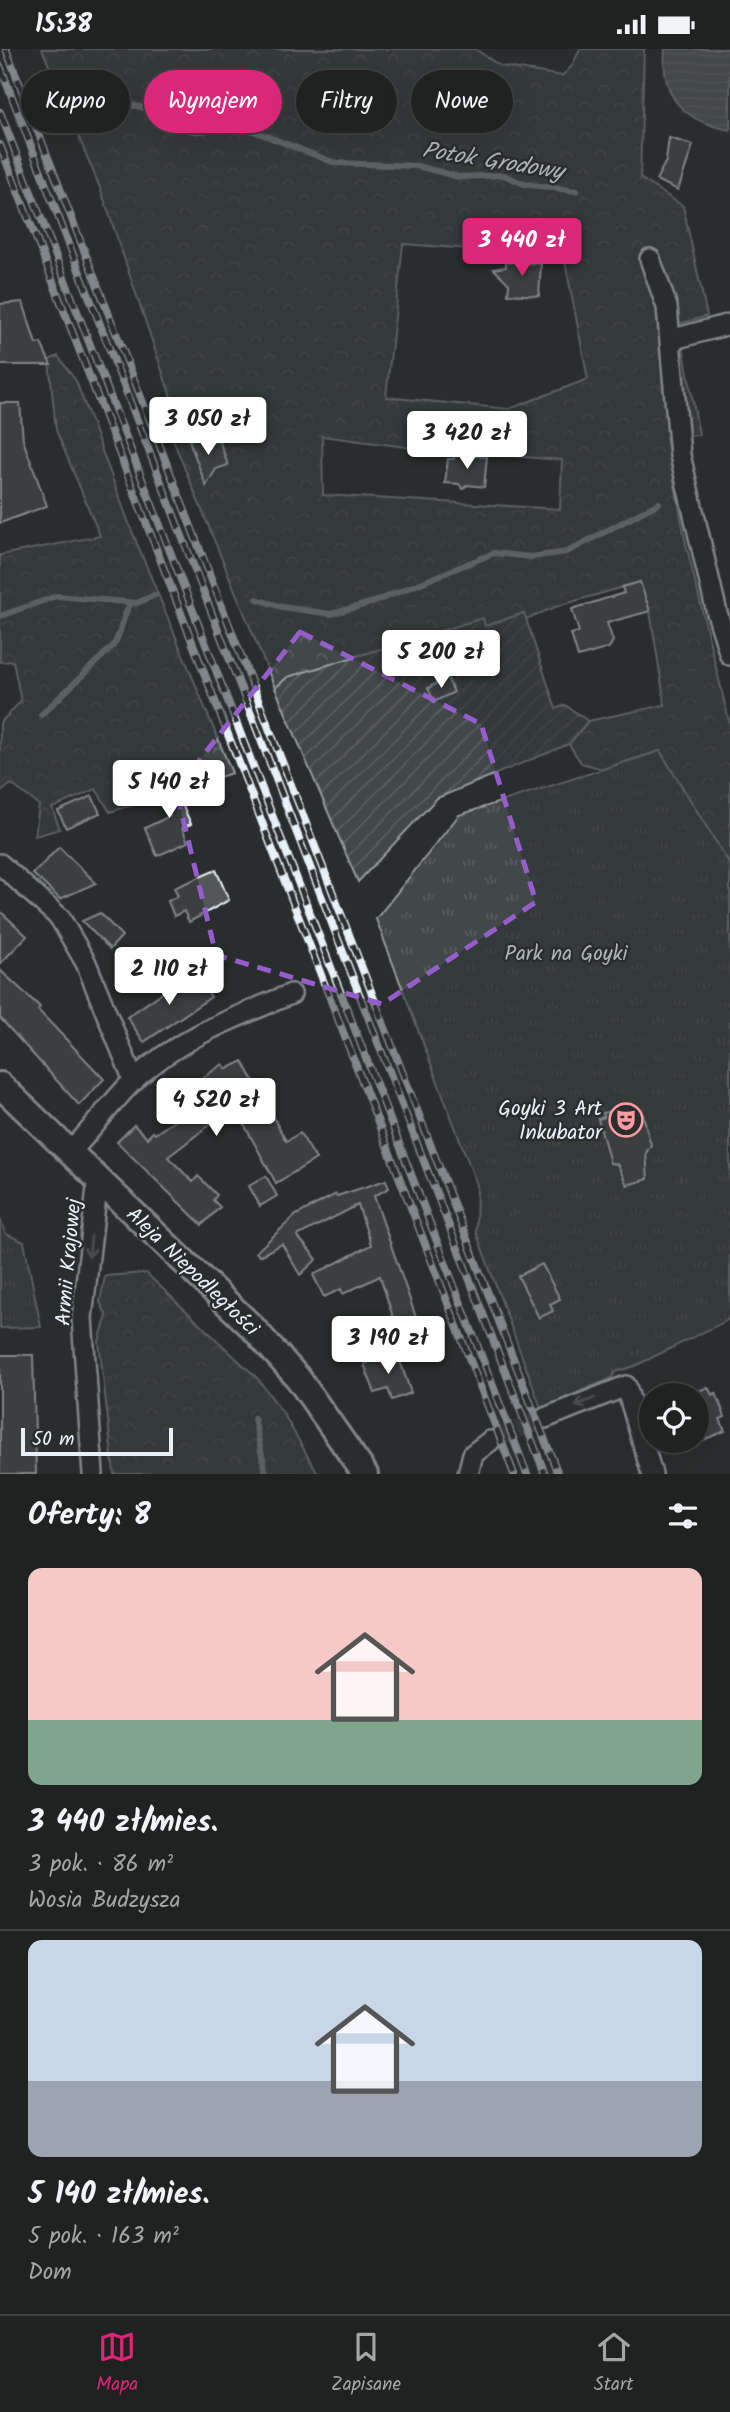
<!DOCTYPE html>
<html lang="pl">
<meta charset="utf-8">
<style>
:root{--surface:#202222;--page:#282a2a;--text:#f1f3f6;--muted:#a2a4a5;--line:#3d3f40;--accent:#db2777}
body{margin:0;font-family:Kalam,sans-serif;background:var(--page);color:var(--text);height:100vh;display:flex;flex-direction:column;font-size:26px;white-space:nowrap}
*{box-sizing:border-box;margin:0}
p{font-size:23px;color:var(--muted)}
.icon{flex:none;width:38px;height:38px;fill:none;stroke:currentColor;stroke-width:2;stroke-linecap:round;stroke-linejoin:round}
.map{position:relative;height:1425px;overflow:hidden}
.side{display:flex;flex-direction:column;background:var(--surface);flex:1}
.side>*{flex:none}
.banner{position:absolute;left:21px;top:21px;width:690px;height:63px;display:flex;gap:14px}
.buttons{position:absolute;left:639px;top:1334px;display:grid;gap:14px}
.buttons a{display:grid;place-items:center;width:70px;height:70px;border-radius:50%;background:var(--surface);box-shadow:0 7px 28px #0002,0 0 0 2px var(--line);font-size:35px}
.scale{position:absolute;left:21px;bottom:18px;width:152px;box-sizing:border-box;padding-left:7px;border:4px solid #e8f1f8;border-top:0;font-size:19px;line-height:24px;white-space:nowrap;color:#e8f1f8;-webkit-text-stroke:5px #2a2d2e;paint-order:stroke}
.price{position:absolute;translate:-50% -60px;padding:0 16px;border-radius:7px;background:#fff;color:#222;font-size:23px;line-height:46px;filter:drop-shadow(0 2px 4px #0008)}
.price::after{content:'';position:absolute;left:50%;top:42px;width:21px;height:16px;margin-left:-10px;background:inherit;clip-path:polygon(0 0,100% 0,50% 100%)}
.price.current{background:var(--accent);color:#fff}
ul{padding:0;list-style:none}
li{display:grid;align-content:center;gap:14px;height:371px;padding:0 28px}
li+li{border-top:2px solid var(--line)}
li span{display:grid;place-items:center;height:217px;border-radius:14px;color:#555}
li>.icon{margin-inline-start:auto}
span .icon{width:126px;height:126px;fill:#fffc;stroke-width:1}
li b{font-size:30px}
h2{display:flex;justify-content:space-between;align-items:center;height:84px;padding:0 28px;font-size:30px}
.pill{padding:0 24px;border-radius:32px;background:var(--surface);box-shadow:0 7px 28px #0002,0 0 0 2px var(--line);font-size:24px;line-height:63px}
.pill.current{background:var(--accent);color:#fff}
.status{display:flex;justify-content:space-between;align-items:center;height:49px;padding:0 35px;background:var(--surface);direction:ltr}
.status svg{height:19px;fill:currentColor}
.menu{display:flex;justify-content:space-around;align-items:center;height:98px;border-top:2px solid var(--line);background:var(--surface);font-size:19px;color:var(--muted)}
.menu a{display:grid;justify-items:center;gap:4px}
.menu .current{color:var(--accent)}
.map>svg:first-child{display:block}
</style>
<div class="status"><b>15:38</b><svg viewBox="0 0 49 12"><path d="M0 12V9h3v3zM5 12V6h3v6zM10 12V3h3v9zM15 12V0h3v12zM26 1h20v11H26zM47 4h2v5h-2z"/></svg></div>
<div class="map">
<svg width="730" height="1425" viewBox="0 0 730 1425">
<defs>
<pattern id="forest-crowns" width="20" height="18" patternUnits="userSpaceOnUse" patternTransform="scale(1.75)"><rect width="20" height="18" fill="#424648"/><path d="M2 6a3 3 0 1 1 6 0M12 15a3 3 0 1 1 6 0" fill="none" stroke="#5d6163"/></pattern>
<pattern id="park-tufts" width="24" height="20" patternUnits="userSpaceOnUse" patternTransform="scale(1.75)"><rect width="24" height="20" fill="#424648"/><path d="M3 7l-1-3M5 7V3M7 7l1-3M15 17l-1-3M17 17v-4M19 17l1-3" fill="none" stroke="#5d6163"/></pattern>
<pattern id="garden-furrows" width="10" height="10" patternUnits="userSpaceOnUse" patternTransform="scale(1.75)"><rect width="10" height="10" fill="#424648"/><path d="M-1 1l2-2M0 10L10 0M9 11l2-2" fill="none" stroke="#5d6163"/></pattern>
<pattern id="water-rules" width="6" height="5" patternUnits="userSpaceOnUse" patternTransform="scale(1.75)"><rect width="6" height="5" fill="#63686b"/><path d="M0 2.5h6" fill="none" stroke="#797e81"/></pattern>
</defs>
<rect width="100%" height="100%" fill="#2a2d2e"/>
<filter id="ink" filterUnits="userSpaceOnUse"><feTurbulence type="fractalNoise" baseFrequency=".0143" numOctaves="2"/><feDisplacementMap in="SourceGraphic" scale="14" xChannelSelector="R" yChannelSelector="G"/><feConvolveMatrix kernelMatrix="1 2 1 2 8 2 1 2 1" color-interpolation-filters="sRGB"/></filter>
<g filter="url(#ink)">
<g fill="url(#forest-crowns)" stroke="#959ca0" stroke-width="2" fill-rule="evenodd">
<path d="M42,0H475L500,17L562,27L572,17L580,0H644L640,129L683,157L707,267L679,275L699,386L666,388L686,495L730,676V816L660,702L603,720L581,714L569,695L588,672L665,656L650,562L640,533L558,557L526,570L523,564L485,578L483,570L288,628L275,639L164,369L174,357L101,141ZM403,195L564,207L588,330L509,360L386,348ZM322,387L429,401L562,411L560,460L323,446Z"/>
<polygon points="58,307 76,332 133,485 232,724 110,763 96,740 52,759 60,780 35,787 39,756 11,735 0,744 0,674 21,652 13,612 0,613 0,506 100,487 56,381 49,311"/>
<polygon points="146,1224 258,1330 283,1364 318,1425 114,1425 99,1292 107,1267 100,1253 105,1227"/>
</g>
<g fill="url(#park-tufts)" stroke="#959ca0" stroke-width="2">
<polygon points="660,702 730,816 730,1270 635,1317 615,1323 612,1329 541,1359 476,1183 477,1136 376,870 459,766"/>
<polygon points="0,1170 6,1185 24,1193 41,1278 0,1279"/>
</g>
<polygon fill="url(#garden-furrows)" stroke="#959ca0" stroke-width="2" points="524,564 556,660 565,656 588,672 569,695 437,749 358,833 275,639 288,628 483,569 485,577"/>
<path fill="url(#water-rules)" stroke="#989fa3" stroke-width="2" d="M665,0H730V81C683,72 660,48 665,0Z"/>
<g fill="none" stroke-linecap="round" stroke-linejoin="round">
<g stroke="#989fa3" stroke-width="6">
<path d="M44,38L174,65L185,72L188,81C208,85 226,75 246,79L335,114L417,117L459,128L504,126L524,135L576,142"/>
<polyline points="257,550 282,558 331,565 374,553 494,504 531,508 567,503 659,454"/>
<polyline points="0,567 57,547 137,554 155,546"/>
<path d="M41,666L113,597C123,582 121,568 131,554"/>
<polyline points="254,1369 266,1425"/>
</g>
</g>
<g fill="#535759" stroke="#e8f1f8" stroke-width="2">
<polygon points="669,89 693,96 678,141 656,131 666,112"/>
<polygon points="506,213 541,215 539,247 508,245 509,235 494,220 506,218"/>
<polygon points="23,253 36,295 41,294 51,316 0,316 0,255"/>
<polygon points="0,354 20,354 23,391 47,457 0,474"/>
<polygon points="204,386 207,395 219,391 228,416 216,420 206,437 189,391"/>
<polygon points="454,405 487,408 484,438 467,436 463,440 459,435 445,434 448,410 454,410"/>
<polygon points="640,533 650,562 607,574 613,592 609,599 578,608 571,585 579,583 572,560 624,544 622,538"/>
<polygon points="447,629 454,643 434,653 428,639"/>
<polygon points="167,722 191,775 182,779 188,793 157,807 145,779 170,767 156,727"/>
<polygon points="92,747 100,764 66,779 58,762"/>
<polygon points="59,798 96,834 60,850 33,825"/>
<polygon points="216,821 229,851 189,873 184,862 174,867 168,852 178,847 174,839"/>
<polygon points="0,862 27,887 0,915"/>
<polygon points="100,864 122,887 110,900 82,872"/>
<polygon points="0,921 40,958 38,961 104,1030 79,1056 0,969"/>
<polygon points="194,922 211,948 144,993 127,968"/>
<polygon points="243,1012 286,1092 300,1084 316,1110 276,1134 234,1057 168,1108 193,1133 198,1127 217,1146 213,1151 220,1158 202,1176 117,1093 134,1076 147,1089 153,1083 155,1085 197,1056 186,1040 223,1015 227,1020"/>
<polygon points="631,1057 636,1064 642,1062 651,1096 646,1104 648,1130 627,1136 617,1115 610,1114 598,1070 604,1068 603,1064"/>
<polygon points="266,1127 277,1147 260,1157 249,1137"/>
<polygon points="386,1131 389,1139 374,1147 418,1274 397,1281 380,1227 343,1245 341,1240 324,1248 313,1226 371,1196 358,1156 297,1187 317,1210 300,1226 282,1195 259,1207 256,1203 296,1166 336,1145 337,1147"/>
<polygon points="542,1215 560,1250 550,1255 553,1262 539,1269 518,1227"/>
<polygon points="397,1303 411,1344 392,1351 388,1340 375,1344 364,1315"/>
<polygon points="0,1306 33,1306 36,1425 0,1425"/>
<polygon points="708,1338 712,1346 716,1344 725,1368 720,1370 725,1382 696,1394 696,1343"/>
</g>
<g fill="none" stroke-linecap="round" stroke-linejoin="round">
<polyline stroke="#464a4c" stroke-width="19" stroke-dasharray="19 10" stroke-linecap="butt" points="490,1392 545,1369"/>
<defs>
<g id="minor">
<polyline points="650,210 667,258 680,406 717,564 730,606"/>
<polyline points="670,291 730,275"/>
<polyline points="0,815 60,869 86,914 134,1032"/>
<path d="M70,1103C93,1080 112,1052 135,1030C180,988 236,968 291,945"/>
<polyline points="545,1369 626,1337 652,1425"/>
<polyline points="93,1425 82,1269 98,1130"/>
<polyline points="468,1425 473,1405 490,1392"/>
</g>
<polyline id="major" points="0,1036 253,1279 298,1329 365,1425"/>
</defs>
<use href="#minor" stroke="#e8f1f8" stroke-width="24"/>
<use href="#major" stroke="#e8f1f8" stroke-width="30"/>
<use href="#minor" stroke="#2a2d2e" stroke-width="19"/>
<use href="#major" stroke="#2a2d2e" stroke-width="24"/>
<defs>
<g id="rail">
<polyline points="6,0 558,1425"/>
<polyline points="0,17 545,1425"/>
<polyline points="0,63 527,1425"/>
<polyline points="0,96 514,1425"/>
</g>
</defs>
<use href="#rail" stroke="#e8f1f8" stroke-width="8"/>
<use href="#rail" stroke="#2a2d2e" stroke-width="5" stroke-dasharray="16" stroke-linecap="butt"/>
</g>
<defs><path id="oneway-shaft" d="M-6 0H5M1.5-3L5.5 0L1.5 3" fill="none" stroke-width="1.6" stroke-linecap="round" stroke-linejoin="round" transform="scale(1.75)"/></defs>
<g stroke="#6c7275">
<use href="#oneway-shaft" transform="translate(90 1198) rotate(96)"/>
<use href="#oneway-shaft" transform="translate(585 1353) rotate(158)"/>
</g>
</g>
<path d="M0 0H730V1425H0ZM300,583L481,675L536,853L382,955L216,906L176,741Z" fill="#2a2d2e" fill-opacity=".55" fill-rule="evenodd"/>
<path fill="none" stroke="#965dcd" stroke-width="5" stroke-dasharray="14 9" stroke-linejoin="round" d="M300,583L481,675L536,853L382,955L216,906L176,741Z"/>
<defs>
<symbol id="theatre-ring" viewBox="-11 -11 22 22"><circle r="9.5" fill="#2a2d2e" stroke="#ff9aa2" stroke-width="1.5"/><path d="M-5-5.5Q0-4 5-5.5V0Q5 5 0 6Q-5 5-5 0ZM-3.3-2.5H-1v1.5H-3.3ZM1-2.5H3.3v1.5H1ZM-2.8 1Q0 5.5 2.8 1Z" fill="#ff9aa2"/></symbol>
</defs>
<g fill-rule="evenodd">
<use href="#theatre-ring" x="607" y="1052" width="38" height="38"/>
</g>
<g text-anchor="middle" stroke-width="5" stroke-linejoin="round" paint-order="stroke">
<g font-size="21" fill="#aeb5ba" stroke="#2a2d2e">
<text x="566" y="911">Park na Goyki</text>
</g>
<g font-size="21" fill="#e8f1f8" stroke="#2a2d2e" text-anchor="end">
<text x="602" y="1066">Goyki 3 Art<tspan x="602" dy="24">Inkubator</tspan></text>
</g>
<g font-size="21" fill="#e8f1f8" stroke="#2a2d2e">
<text transform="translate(68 1213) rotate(-85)" y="7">Armii Krajowej</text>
<text transform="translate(193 1222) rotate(44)" y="7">Aleja Niepodległości</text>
</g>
<g font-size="23" font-style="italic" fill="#acb3b9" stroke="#2a2d2e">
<text transform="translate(493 111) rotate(9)" y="8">Potok Grodowy</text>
</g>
</g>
</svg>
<div class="buttons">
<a><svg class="icon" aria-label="locate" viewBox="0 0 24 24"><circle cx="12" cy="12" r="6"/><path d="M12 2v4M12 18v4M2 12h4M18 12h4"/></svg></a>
</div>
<div class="scale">50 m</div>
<b class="price current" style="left:522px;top:229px">3 440 zł</b>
<b class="price" style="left:208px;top:408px">3 050 zł</b>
<b class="price" style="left:467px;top:422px">3 420 zł</b>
<b class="price" style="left:441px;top:641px">5 200 zł</b>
<b class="price" style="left:169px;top:771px">5 140 zł</b>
<b class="price" style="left:169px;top:958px">2 110 zł</b>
<b class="price" style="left:216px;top:1089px">4 520 zł</b>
<b class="price" style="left:388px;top:1327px">3 190 zł</b>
<div class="banner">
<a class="pill">Kupno</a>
<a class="pill current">Wynajem</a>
<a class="pill">Filtry</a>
<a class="pill">Nowe</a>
</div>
</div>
<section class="side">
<h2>Oferty: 8<svg class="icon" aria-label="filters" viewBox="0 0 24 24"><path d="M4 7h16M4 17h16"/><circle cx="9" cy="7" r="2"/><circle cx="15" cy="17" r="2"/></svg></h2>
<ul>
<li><span style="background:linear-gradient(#f6c9c9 70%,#7fa58c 0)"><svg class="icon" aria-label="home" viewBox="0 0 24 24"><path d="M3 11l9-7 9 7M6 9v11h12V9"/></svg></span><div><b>3 440 zł/mies.</b><p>3 pok. · 86 m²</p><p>Wosia Budzysza</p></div></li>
<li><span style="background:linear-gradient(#c9d6e8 65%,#9aa5b1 0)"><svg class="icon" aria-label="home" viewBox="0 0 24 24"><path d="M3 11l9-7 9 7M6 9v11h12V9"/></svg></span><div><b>5 140 zł/mies.</b><p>5 pok. · 163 m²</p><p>Dom</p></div></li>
</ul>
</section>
<nav class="menu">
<a class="current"><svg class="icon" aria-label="map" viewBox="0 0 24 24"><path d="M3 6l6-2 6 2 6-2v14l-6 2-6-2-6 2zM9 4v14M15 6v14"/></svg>Mapa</a>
<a><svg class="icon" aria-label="saved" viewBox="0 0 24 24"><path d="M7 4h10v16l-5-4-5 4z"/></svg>Zapisane</a>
<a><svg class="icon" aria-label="home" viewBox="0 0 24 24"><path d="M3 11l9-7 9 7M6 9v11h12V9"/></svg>Start</a>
</nav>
